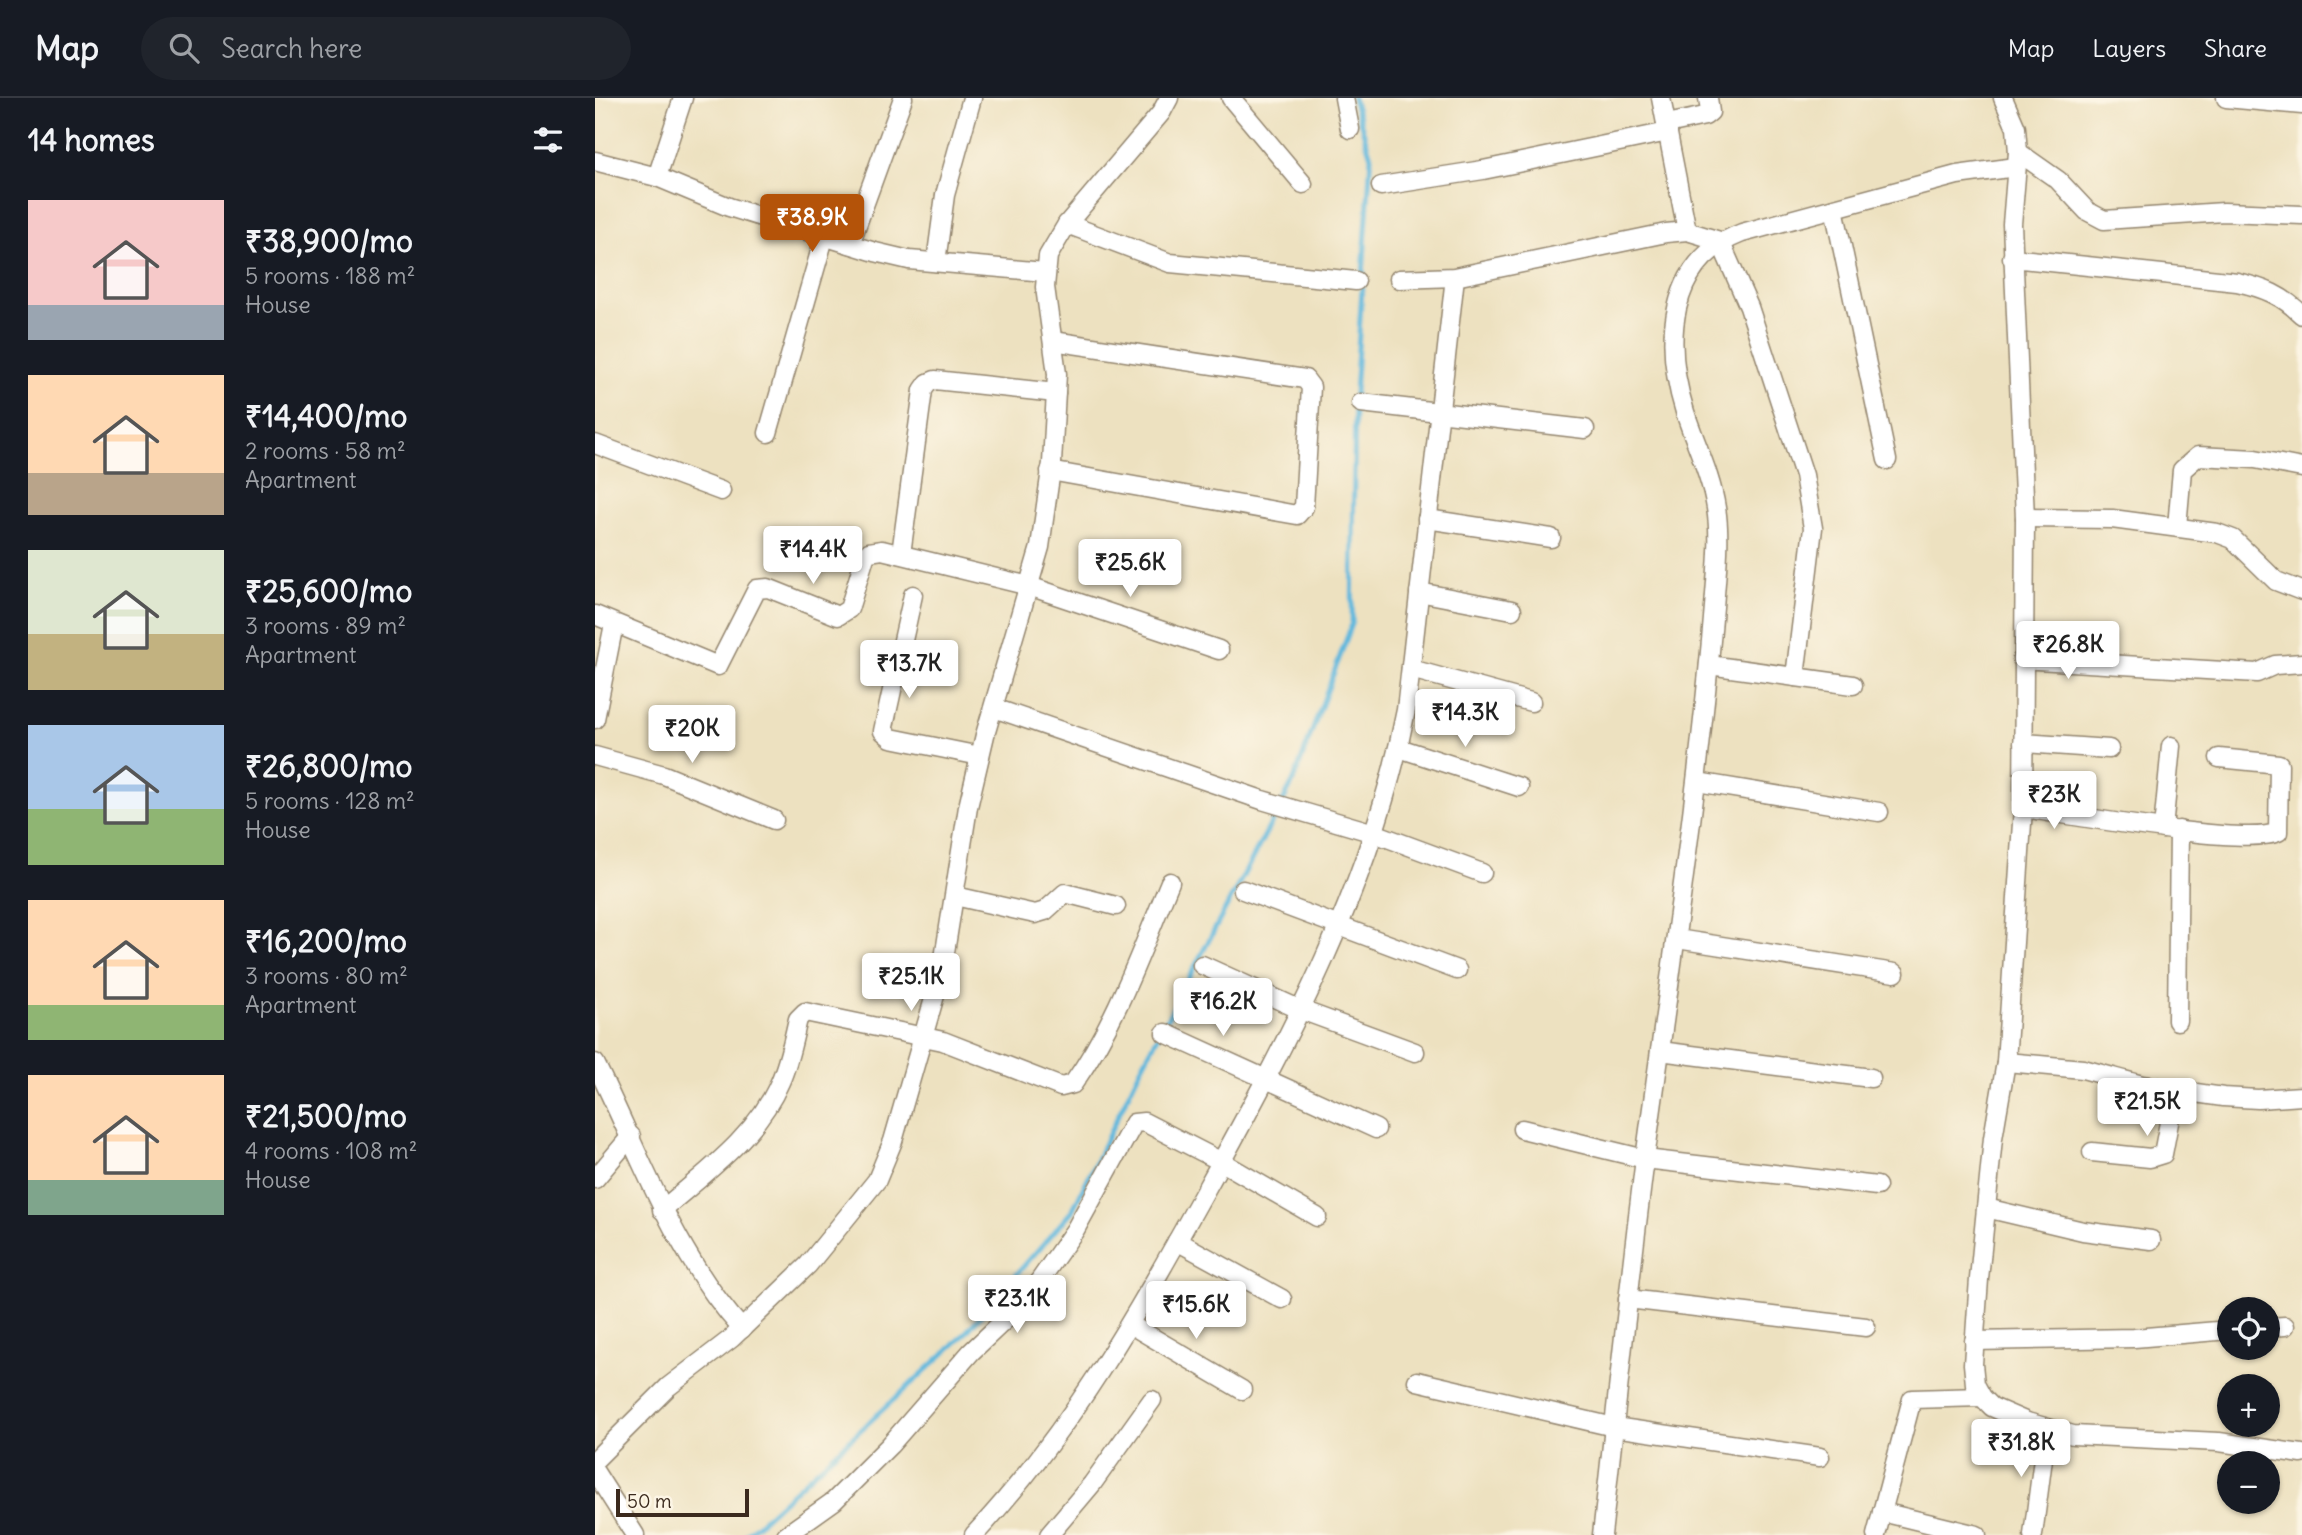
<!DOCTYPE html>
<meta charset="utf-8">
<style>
:root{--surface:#171b24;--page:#20242c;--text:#f1f3f6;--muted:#9ea1a6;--line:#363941;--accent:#b45309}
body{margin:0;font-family:Delius,sans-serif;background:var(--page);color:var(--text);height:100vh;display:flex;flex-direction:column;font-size:26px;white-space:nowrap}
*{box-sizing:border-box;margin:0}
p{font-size:23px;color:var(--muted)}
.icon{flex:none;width:38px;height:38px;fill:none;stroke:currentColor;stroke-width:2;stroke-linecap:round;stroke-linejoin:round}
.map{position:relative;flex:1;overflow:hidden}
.drawer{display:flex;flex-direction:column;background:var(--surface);width:595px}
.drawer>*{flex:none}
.controls{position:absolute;left:1622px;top:1199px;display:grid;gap:14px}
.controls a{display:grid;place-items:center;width:63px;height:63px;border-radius:50%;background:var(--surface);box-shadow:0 2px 5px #0004;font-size:35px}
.scale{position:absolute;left:21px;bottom:18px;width:133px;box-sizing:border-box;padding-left:7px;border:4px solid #3b2a1e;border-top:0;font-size:19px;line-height:24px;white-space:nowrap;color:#3b2a1e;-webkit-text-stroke:5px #fcf5e5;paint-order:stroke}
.price{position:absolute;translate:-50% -60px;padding:0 16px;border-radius:7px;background:#fff;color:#222;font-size:23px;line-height:46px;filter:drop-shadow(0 2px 4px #0008)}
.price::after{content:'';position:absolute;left:50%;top:42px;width:21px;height:16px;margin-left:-10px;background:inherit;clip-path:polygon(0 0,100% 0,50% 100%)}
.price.active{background:var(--accent);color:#fff}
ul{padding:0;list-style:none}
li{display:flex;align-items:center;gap:21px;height:175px;padding:0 28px}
li span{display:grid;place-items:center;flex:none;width:196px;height:140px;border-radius:0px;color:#555}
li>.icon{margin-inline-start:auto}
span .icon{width:84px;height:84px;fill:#fffc;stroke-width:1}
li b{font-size:30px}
h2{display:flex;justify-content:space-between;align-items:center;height:84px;padding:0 28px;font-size:30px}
header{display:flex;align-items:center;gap:42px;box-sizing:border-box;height:98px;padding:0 35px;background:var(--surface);border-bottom:2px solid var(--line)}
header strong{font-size:33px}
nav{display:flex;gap:38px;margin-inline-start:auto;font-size:24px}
.search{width:490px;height:63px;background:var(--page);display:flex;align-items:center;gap:18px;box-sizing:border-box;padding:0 24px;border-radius:38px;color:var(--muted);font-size:26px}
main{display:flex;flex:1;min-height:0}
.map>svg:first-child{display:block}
</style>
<header>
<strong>Map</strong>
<div class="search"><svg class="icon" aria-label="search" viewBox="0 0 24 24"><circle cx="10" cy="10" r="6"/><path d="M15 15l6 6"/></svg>Search here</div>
<nav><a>Map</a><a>Layers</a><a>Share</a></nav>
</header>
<main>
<section class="drawer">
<h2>14 homes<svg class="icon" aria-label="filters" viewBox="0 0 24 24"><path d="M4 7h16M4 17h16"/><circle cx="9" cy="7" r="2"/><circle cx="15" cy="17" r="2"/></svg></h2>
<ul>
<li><span style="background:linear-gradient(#f6c9c9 75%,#9aa5b1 0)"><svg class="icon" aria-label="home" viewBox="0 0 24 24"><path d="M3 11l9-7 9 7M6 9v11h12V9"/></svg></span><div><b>₹38,900/mo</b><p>5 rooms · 188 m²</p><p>House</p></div></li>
<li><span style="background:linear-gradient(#ffd9b3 70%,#b9a48a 0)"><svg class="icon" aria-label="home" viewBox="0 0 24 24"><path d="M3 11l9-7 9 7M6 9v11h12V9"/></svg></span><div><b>₹14,400/mo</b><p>2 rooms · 58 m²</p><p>Apartment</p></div></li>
<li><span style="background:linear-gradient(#dfe7d0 60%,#c2b280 0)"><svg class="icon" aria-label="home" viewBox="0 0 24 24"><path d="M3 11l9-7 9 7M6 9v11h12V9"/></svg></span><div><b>₹25,600/mo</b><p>3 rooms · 89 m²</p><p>Apartment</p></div></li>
<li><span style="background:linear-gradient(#a9c7e8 60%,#8fb573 0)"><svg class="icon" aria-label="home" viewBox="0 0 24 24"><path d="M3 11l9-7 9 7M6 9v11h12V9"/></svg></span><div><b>₹26,800/mo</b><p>5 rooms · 128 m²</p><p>House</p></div></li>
<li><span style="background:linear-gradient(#ffd9b3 75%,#8fb573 0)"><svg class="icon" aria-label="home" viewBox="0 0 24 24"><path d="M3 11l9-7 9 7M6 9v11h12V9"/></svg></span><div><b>₹16,200/mo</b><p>3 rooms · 80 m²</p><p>Apartment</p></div></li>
<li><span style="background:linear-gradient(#ffd9b3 75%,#7fa58c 0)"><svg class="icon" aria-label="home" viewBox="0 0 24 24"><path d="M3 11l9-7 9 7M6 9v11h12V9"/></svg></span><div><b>₹21,500/mo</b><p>4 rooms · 108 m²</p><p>House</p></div></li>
</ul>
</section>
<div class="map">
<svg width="1707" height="1437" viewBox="0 0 1707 1437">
<rect width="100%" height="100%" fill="#fcf5e5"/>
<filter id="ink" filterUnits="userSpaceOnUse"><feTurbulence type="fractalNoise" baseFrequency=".0143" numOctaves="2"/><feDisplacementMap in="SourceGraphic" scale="14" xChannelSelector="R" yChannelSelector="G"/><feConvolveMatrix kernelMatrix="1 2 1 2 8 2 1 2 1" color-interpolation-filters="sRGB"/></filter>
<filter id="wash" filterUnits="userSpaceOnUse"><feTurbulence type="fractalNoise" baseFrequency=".00686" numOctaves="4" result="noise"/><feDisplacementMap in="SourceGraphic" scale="28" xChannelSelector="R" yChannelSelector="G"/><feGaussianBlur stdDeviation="1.57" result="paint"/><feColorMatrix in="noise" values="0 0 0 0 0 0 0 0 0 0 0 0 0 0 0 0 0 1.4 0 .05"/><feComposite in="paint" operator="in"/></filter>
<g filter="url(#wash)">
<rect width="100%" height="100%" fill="#ede1c0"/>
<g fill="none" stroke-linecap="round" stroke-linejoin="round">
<polyline stroke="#60b8dd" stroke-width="5" points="151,1437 366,1240 477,1113 544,974 698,684 757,526 760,295 776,59 758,0"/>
</g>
</g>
<g filter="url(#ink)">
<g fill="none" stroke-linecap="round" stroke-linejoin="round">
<defs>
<g id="street">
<polyline points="636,0 708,86"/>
<polyline points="749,0 755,31"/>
<polyline points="1066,0 1092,133"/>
<polyline points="1408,0 1421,30 1423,54 1417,126 1430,420 1428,710 1411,964 1398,1040 1384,1181 1378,1266 1380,1286 1387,1299 1397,1309 1432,1324 1478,1337 1624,1344 1707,1356"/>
<polyline points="1631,0 1707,7"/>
<polyline points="1072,26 1110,18 1115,14 1113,0"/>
<polyline points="1423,54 1463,82 1492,113 1509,122 1629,114 1707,117"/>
<polyline points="0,63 62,79 134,109 280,154 314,162 450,174"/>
<polyline points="62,79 88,0"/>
<polyline points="786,88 888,72 1073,34"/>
<polyline points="1239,110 1292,362"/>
<polyline points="472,126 575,165 761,183"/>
<polyline points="255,146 308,0"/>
<path d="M1417,160L1642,184C1669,190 1687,197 1707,217"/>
<polyline points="341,164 350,97 377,0"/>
<polyline points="804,181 860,179 1071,135 1092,133 1125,143 1154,209 1209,377 1218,430 1200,579"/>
<polyline points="766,305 990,331"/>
<polyline points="173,335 229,140"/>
<polyline points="0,346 126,393"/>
<polyline points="455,373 702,417 709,409 716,289 710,281 458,243"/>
<polyline points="1430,420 1517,421 1622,435 1638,441 1681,483 1707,493"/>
<polyline points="832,421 956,440"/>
<polyline points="1582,429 1587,372 1603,358 1660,361 1707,370"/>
<polyline points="306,456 328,292 333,285 340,282 461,295"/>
<polyline points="824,494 917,512"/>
<polyline points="318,497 288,633 296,640 385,658"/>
<polyline points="0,517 123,568 162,491 173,490 243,518 254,511 270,459 274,454 287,452 434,488 624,552"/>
<polyline points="1427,561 1662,575 1680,567 1707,565"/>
<polyline points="1114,567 1258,587"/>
<polyline points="816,571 936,604"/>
<polyline points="399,610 667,702 779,735 887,775"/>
<polyline points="0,621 19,526"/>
<polyline points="1428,645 1514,651"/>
<polyline points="804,650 924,689"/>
<polyline points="0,658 69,677 179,722"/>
<polyline points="1102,684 1284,714"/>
<path d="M1428,710C1472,716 1652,749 1683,734L1684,666L1624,660"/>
<polyline points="1568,731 1576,648"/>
<polyline points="648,792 862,872"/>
<polyline points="360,798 440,816 450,813 470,795 521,808"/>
<polyline points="1082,841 1300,875"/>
<polyline points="607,867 706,912 820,954"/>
<polyline points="1582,923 1584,732"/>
<polyline points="570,935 781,1031"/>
<polyline points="1065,953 1276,980"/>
<polyline points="1411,964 1488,971 1547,987 1628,999 1663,1001 1707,998"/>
<path d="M0,965C46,1057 77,1153 147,1231"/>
<polyline points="927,1031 1050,1061 1282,1088"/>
<polyline points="1497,1054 1555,1060 1568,1056 1580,993"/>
<polyline points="0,1081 36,1038"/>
<polyline points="1391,1110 1488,1133 1556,1142"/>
<path d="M67,1112C110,1075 162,1038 185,984C194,964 198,942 203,921L210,914L348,943L466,989L478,986C521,925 546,853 575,784"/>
<polyline points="582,1143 687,1201"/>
<polyline points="1033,1201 1271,1229"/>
<polyline points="536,1227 647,1292"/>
<polyline points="1673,1229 1690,1228"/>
<polyline points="1379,1243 1539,1240 1634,1232"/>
<polyline points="822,1283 1019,1329 1225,1359"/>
<polyline points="0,1362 73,1289 137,1240 213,1167 282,1082 298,1043 347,873 373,709 390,637 445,449 457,365 462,276 450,189 453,158 472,126 566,15 574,0"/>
<polyline points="0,1374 40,1437"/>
<polyline points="1287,1414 1382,1437"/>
<polyline points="191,1437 239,1403 295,1347 376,1254 431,1202 480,1132 539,1025 549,1024 627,1064 722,1119"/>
<path d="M379,1437C477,1332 540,1219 609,1095C693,943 778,784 811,612L860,179"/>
<polyline points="454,1437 497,1386 557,1302"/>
<path d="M1007,1437C1021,1312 1034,1186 1050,1061C1076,869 1106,678 1121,484C1123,460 1125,434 1121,410C1116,377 1100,345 1090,314C1069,246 1071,164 1147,135L1362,77L1421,69"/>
<polyline points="1281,1437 1317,1301 1387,1299"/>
<polyline points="1438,1437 1452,1330"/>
</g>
</defs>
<use href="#street" stroke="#94866f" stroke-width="21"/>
<use href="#street" stroke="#fff" stroke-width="18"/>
</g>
</g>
</svg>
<div class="controls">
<a><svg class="icon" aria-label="locate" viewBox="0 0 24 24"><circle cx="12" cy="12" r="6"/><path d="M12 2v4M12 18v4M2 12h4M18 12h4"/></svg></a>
<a>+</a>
<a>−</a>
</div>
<div class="scale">50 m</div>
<b class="price active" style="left:217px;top:156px">₹38.9K</b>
<b class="price" style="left:218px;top:488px">₹14.4K</b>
<b class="price" style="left:535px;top:501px">₹25.6K</b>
<b class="price" style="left:1473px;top:583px">₹26.8K</b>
<b class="price" style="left:314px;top:602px">₹13.7K</b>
<b class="price" style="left:870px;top:651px">₹14.3K</b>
<b class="price" style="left:97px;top:667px">₹20K</b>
<b class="price" style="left:1459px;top:733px">₹23K</b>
<b class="price" style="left:316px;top:915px">₹25.1K</b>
<b class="price" style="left:628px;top:940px">₹16.2K</b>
<b class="price" style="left:1552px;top:1040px">₹21.5K</b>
<b class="price" style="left:422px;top:1237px">₹23.1K</b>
<b class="price" style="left:601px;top:1243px">₹15.6K</b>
<b class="price" style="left:1426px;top:1381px">₹31.8K</b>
</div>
</main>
